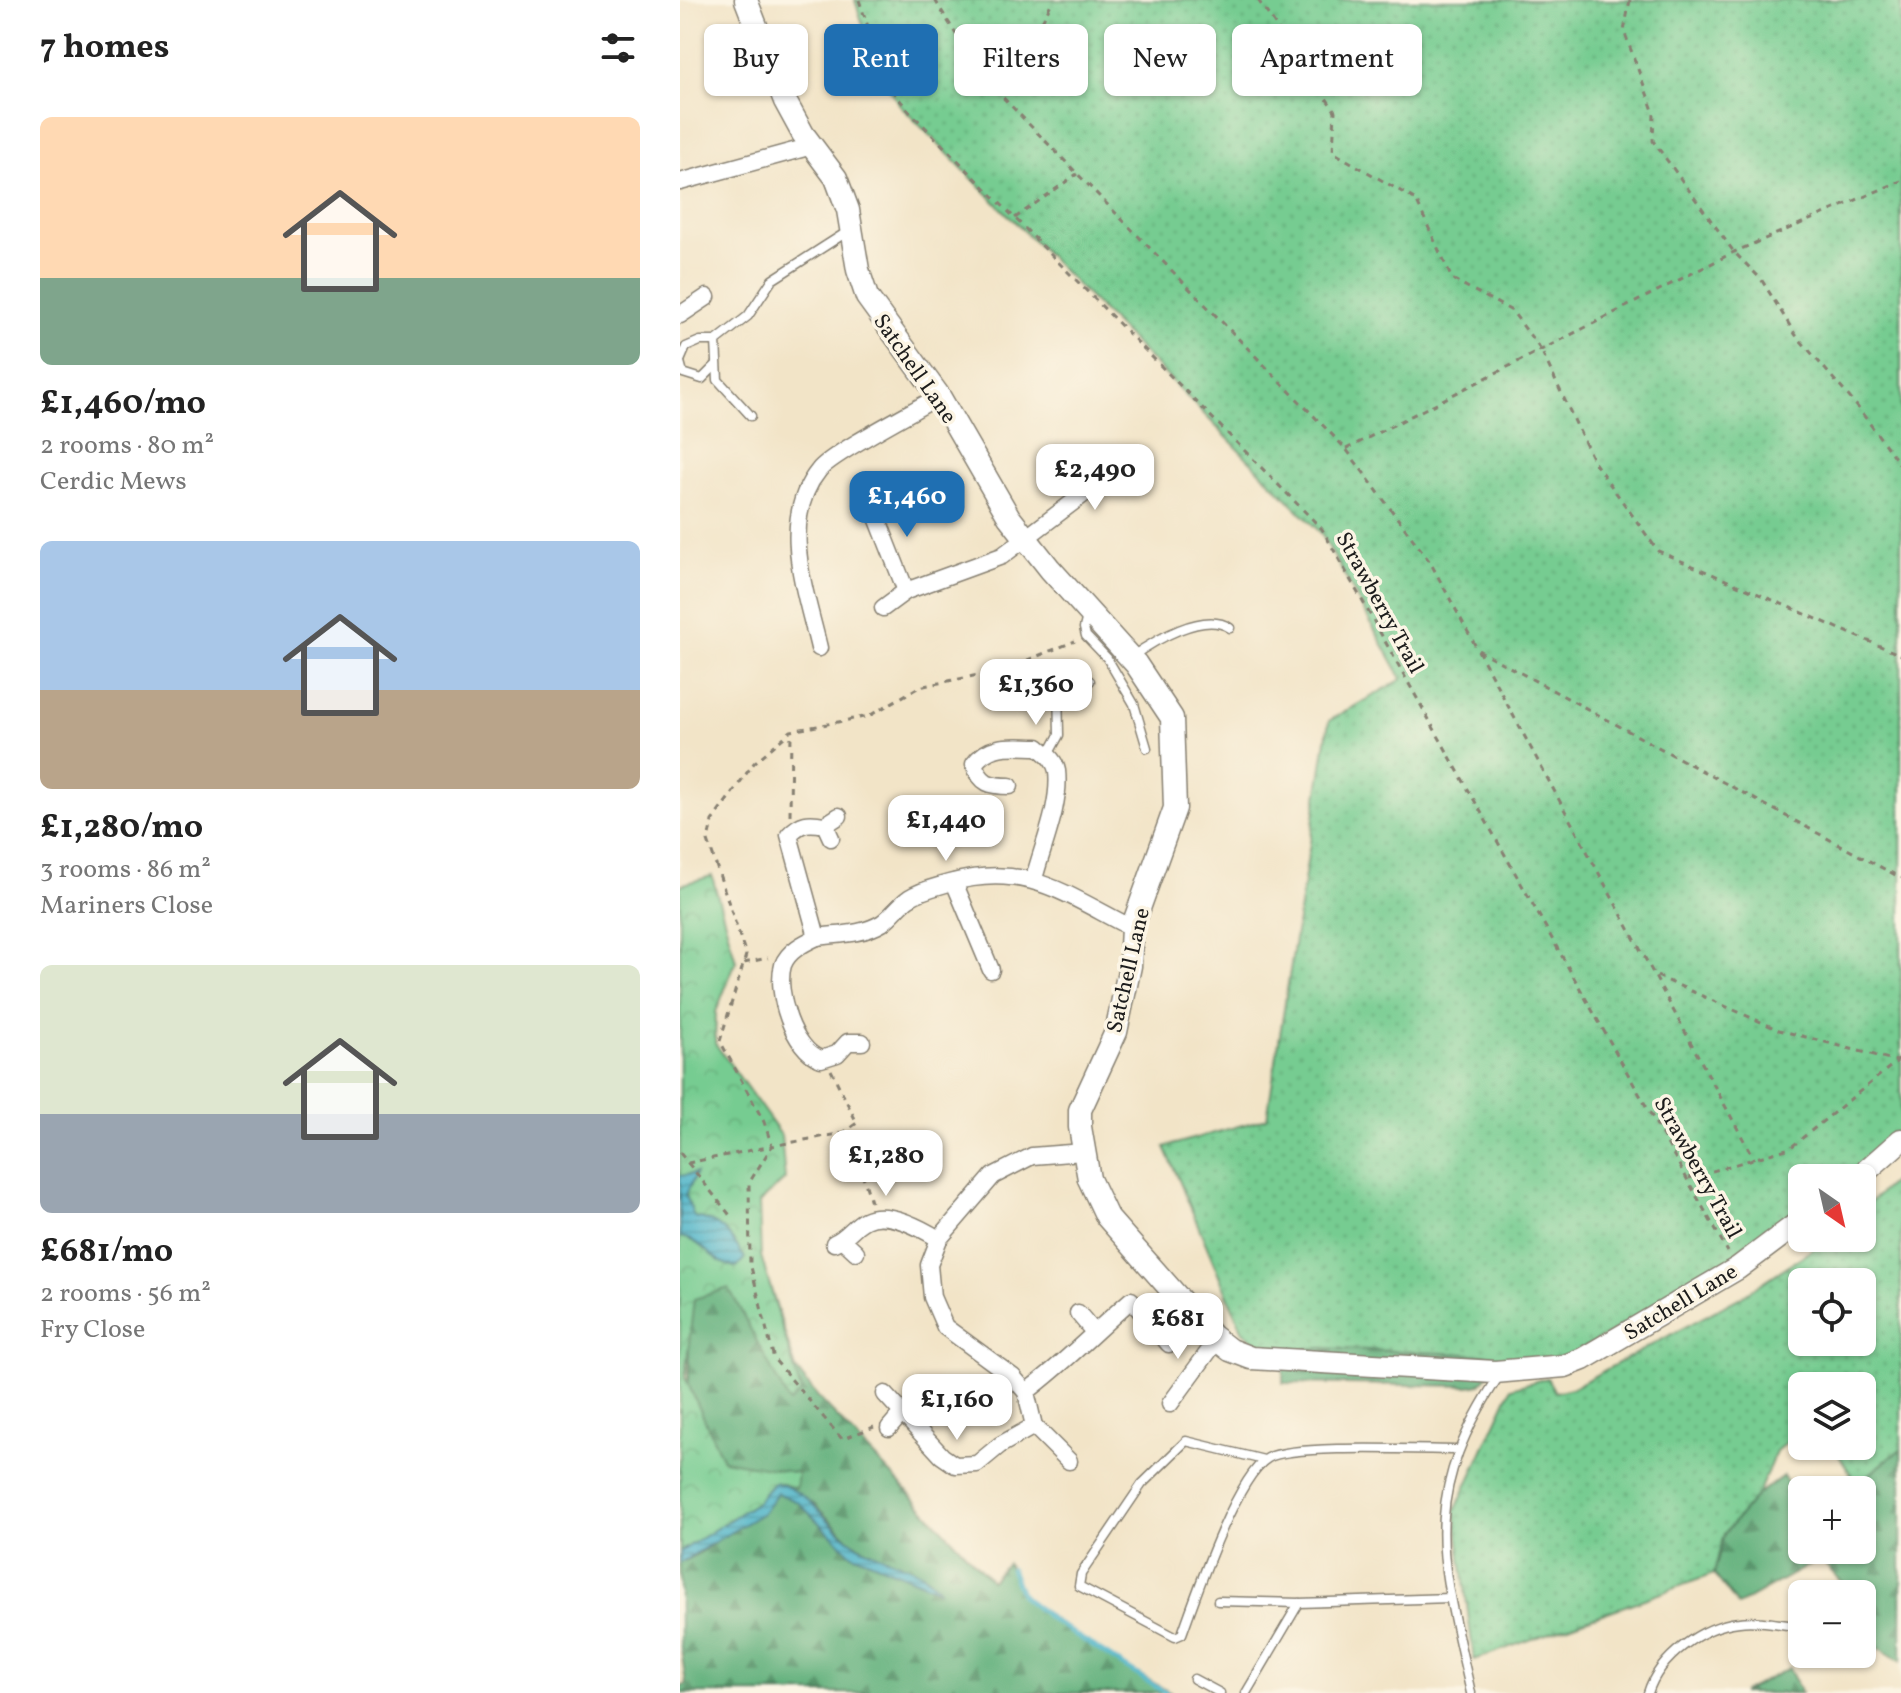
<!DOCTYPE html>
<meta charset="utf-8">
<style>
:root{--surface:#fff;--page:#f2f2f2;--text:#222;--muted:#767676;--accent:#1f6fb2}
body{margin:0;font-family:Vollkorn,serif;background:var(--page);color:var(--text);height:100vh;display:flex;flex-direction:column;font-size:30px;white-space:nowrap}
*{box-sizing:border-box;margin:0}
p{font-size:26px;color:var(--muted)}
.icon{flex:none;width:44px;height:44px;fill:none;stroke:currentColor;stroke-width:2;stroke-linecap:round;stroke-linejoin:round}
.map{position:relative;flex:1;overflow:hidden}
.side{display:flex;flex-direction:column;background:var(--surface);width:680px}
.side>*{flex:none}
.banner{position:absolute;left:24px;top:24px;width:760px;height:72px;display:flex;gap:16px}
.needle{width:52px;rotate:146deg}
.tools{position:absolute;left:1108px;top:1164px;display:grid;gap:16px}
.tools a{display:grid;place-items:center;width:88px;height:88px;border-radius:12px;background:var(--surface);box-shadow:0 2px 6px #0004;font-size:40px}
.price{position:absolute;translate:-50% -68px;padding:0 18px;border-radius:16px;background:#fff;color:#222;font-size:26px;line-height:52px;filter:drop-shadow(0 2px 4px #0008)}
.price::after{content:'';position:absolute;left:50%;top:48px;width:24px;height:18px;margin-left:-12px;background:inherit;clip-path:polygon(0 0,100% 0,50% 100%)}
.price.on{background:var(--accent);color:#fff}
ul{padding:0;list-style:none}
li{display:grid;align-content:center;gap:16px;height:424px;padding:0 40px}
li span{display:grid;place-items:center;height:248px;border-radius:12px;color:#555}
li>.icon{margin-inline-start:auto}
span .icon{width:144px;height:144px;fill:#fffc;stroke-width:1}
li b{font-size:34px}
h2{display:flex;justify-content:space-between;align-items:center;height:96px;padding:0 40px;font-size:34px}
.pill{padding:0 28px;border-radius:12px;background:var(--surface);box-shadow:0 2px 6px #0004;font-size:28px;line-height:72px}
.pill.on{background:var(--accent);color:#fff}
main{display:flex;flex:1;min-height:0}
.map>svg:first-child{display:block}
</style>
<main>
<section class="side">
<h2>7 homes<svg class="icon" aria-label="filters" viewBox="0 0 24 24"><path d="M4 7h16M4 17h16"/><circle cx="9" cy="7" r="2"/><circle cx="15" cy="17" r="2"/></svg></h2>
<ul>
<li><span style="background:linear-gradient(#ffd9b3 65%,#7fa58c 0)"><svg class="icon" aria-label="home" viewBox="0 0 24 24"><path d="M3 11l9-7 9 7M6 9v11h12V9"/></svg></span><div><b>£1,460/mo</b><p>2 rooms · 80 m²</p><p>Cerdic Mews</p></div></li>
<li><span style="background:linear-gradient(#a9c7e8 60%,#b9a48a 0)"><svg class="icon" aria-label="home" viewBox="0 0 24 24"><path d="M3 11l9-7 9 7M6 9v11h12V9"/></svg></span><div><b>£1,280/mo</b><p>3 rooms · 86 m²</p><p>Mariners Close</p></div></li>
<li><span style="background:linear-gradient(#dfe7d0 60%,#9aa5b1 0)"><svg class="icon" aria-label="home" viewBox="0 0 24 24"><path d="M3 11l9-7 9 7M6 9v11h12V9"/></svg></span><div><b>£681/mo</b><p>2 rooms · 56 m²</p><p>Fry Close</p></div></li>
</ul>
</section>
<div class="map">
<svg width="1221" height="1693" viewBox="0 0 1221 1693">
<defs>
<pattern id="grass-dots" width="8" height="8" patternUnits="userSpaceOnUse" patternTransform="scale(2)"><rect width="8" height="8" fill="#76cc91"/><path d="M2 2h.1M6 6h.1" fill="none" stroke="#66af7c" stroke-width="1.8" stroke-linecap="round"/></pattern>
<pattern id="forest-firs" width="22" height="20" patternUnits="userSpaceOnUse" patternTransform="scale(2)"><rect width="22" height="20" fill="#60b07b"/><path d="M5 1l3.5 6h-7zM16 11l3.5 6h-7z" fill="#4e8e64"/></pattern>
<pattern id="park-crowns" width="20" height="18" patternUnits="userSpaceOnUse" patternTransform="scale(2)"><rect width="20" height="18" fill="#76cc91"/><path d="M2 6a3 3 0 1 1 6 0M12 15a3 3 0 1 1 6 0" fill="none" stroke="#66af7c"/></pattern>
<pattern id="water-rules" width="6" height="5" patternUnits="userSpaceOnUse" patternTransform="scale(2)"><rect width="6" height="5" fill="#4bb4c9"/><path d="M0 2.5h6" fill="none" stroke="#3e92a2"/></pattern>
</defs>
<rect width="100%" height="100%" fill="#fcf5e5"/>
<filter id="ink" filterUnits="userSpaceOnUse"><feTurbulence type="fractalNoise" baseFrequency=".0125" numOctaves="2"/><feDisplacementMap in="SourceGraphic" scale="16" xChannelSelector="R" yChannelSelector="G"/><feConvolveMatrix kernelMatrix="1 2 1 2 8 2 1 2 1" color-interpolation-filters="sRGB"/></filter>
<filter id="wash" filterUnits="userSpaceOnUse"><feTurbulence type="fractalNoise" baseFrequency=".006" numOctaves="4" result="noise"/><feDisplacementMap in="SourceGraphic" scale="32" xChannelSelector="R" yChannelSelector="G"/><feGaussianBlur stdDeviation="1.8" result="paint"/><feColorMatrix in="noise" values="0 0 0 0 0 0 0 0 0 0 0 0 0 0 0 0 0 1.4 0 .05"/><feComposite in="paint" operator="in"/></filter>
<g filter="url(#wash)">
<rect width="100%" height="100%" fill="#f2e4c7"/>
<g fill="url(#grass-dots)" stroke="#497456" stroke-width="2" fill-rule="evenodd">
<path d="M175,0H1221V1133L1169,1178H1122V1212L1050,1265L887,1357L850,1363L598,1359L563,1332L485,1147L587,1118L649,721L722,679L641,533L220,105C196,74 187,37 175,0Z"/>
<path d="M1221,1174V1449L1177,1484L1153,1446H1182V1386H1122V1429L1096,1451L1078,1494L1044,1534L1034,1574L794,1660L775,1511L831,1388L867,1378L875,1392L892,1388L1059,1298L1150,1238H1182V1210ZM1122,1282H1182V1342H1122Z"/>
</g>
<g fill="url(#forest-firs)" stroke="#3e664c" stroke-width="2">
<polygon points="81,1257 116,1369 138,1397 311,1580 327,1563 343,1596 401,1640 491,1693 0,1693 0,1687 6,1684 0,1640 0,1563 23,1551 97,1492 118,1502 170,1553 258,1589 171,1541 134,1504 43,1460 8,1386 10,1307 21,1284"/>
<polygon points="638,1348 812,1355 820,1362 800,1384 789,1386 603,1383 603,1361 623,1349"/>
<polygon points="1221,1449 1221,1662 1201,1649 1182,1649 1182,1594 1163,1594 1167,1588 1140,1559 1058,1605 1034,1574 1044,1534 1078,1494 1103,1476 1122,1501 1122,1550 1182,1550 1182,1490 1170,1490"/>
<polygon points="1109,1668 1121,1693 1062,1693"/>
</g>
<polygon fill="url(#park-crowns)" stroke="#497456" stroke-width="2" points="32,876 56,961 36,1012 35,1043 101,1135 105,1179 79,1203 81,1256 121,1392 109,1403 49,1288 14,1299 5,1377 43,1460 118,1473 116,1488 94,1482 77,1502 0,1552 0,885"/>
<g fill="url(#water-rules)" stroke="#346872" stroke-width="2">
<path d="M16,1173L6,1195L14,1217C42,1221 50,1235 65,1258L57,1267C32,1265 24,1240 0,1237V1176Z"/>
<path d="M94,1482C134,1494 142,1521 173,1542C199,1560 242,1564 259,1590L170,1553L118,1502L97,1493L84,1512L0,1563V1552L77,1502Z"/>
</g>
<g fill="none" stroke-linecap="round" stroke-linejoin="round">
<polyline stroke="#4bb4c9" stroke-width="5" points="331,1569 342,1596 372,1620 486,1693"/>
</g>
</g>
<g filter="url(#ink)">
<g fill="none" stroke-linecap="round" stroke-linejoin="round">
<defs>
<g id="lane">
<polyline points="0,361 6,347 20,341 36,341"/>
<polyline points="0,362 3,373 22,379 36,365"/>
<polyline points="71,416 38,380 36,341 68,316 92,280 170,230"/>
<polyline points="407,616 404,628 406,636 427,658 454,704 467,748"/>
<path d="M451,657C474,641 524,610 550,628"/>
<polyline points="368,755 379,735 378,683 410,681"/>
<path d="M584,1460L506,1441L462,1484L401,1574L399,1586L495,1637L502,1634C516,1595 556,1477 588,1458C611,1444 744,1450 778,1450"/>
<polyline points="538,1601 619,1603 770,1598"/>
<polyline points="514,1679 540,1693"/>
<polyline points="566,1693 619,1603"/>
<path d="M791,1693C761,1558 738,1499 819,1376"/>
<path d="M968,1693C979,1657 1022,1626 1059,1622C1079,1619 1102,1625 1122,1627"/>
</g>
<g id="street">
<polyline points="0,182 132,146"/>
<polyline points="0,315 27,297"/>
<polyline points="191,502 226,591"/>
<polyline points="203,608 226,591 322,556 458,453"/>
<path d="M139,648C126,592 98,520 139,470C152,453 236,410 259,396"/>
<path d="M330,786C310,786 301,784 294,764C310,742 333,747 358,747C366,754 375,760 377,771C381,805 362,847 354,879"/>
<polyline points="145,825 159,816"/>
<path d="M151,838L145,825C129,822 121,822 109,835L137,937C159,934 182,935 202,923C212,916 219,905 229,898C241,890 256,887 269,883C346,861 386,895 452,928"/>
<polyline points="274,882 311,970"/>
<path d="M137,937C124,943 108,951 103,965C95,991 113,1050 141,1059L157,1054L168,1042H182"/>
<polyline points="163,1240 176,1252"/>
<path d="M154,1243C167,1238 173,1226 185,1220C206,1209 241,1228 259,1239"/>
<polyline points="398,1313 414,1332"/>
<path d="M346,1392C384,1364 415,1331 451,1300L489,1344"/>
<polyline points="205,1394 262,1456 275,1465 297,1464 320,1445 354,1426"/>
<polyline points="490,1404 537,1340"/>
<polyline points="209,1428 222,1413"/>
<polyline points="389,1461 354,1426 346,1392 333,1377 265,1327 252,1297 249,1265 259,1239 313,1176 352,1156 403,1152"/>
</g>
<g id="secondary">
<polyline points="66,0 105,101 123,134 156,178 168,210 178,270 187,297 259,396 329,517 370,569 456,664 492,718 495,808 452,928 450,966 436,1032 400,1110 400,1127 409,1179 427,1217 532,1336 550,1350 571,1358 815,1372 885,1366 903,1359 1058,1268 1122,1220"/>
<polyline points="1178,1178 1221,1140"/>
</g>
</defs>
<use href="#lane" stroke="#878072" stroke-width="11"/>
<use href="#street" stroke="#878072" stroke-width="19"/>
<use href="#secondary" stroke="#878072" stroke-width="25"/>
<g stroke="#878072" stroke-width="3" stroke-dasharray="6 6" stroke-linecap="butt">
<polyline points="179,0 208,86 229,111 642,529 1048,1252"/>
<polyline points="255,0 301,75 666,449 750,562 1074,1159"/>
<polyline points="578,0 655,111 653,152 736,200 772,279 832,311 861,350 914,462 978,551 1221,655"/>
<polyline points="950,0 944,31 974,113 973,141 1054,252 1081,279 1115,334 1176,405 1221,466"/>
<polyline points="297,67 349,46 373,0"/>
<polyline points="335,218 397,174"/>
<polyline points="666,449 1054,252 1221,181"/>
<polyline points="798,650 1221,878"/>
<polyline points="110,815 111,731"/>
<polyline points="64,963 88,958"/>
<polyline points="977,976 1099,1030 1217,1061"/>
<polyline points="151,1070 177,1123 163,1133"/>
<polyline points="0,1153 8,1163 92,1146 84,1122 40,1041 66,955 28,841 32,821 74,763 111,731 189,716 239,687 323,670 395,641"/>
<polyline points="8,1163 53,1219"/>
<polyline points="1009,1178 1110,1148 1221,1058"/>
<polyline points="191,1202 180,1166 163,1133 92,1146 69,1183 70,1263 94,1359 162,1439 194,1427"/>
</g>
<use href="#lane" stroke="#fff" stroke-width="8"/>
<use href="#street" stroke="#fff" stroke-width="16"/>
<use href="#secondary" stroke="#fff" stroke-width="22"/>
</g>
</g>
<g text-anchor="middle" stroke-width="7" stroke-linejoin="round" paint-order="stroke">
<g font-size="22" fill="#1c1c1c" stroke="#fcf5e5">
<text transform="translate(236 368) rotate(55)" y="8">Satchell Lane</text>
<text transform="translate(701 602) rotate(61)" y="8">Strawberry Trail</text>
<text transform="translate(447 970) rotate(-77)" y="8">Satchell Lane</text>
<text transform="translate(1019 1167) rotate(61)" y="8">Strawberry Trail</text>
<text transform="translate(1000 1301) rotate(-31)" y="8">Satchell Lane</text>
</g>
</g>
</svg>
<div class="tools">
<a><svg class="needle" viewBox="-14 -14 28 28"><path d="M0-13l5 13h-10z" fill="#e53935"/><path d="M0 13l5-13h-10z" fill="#767676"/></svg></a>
<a><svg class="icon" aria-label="locate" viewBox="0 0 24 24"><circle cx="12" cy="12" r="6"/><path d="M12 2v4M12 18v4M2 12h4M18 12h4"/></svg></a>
<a><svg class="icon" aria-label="layers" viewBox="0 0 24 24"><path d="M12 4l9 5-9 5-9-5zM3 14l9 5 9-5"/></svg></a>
<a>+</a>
<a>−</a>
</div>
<b class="price" style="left:415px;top:512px">£2,490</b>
<b class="price on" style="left:227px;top:539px">£1,460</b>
<b class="price" style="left:356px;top:727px">£1,360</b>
<b class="price" style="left:266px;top:863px">£1,440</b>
<b class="price" style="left:206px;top:1198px">£1,280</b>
<b class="price" style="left:498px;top:1361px">£681</b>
<b class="price" style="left:277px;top:1442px">£1,160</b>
<div class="banner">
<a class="pill">Buy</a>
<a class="pill on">Rent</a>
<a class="pill">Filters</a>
<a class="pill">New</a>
<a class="pill">Apartment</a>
</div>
</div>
</main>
